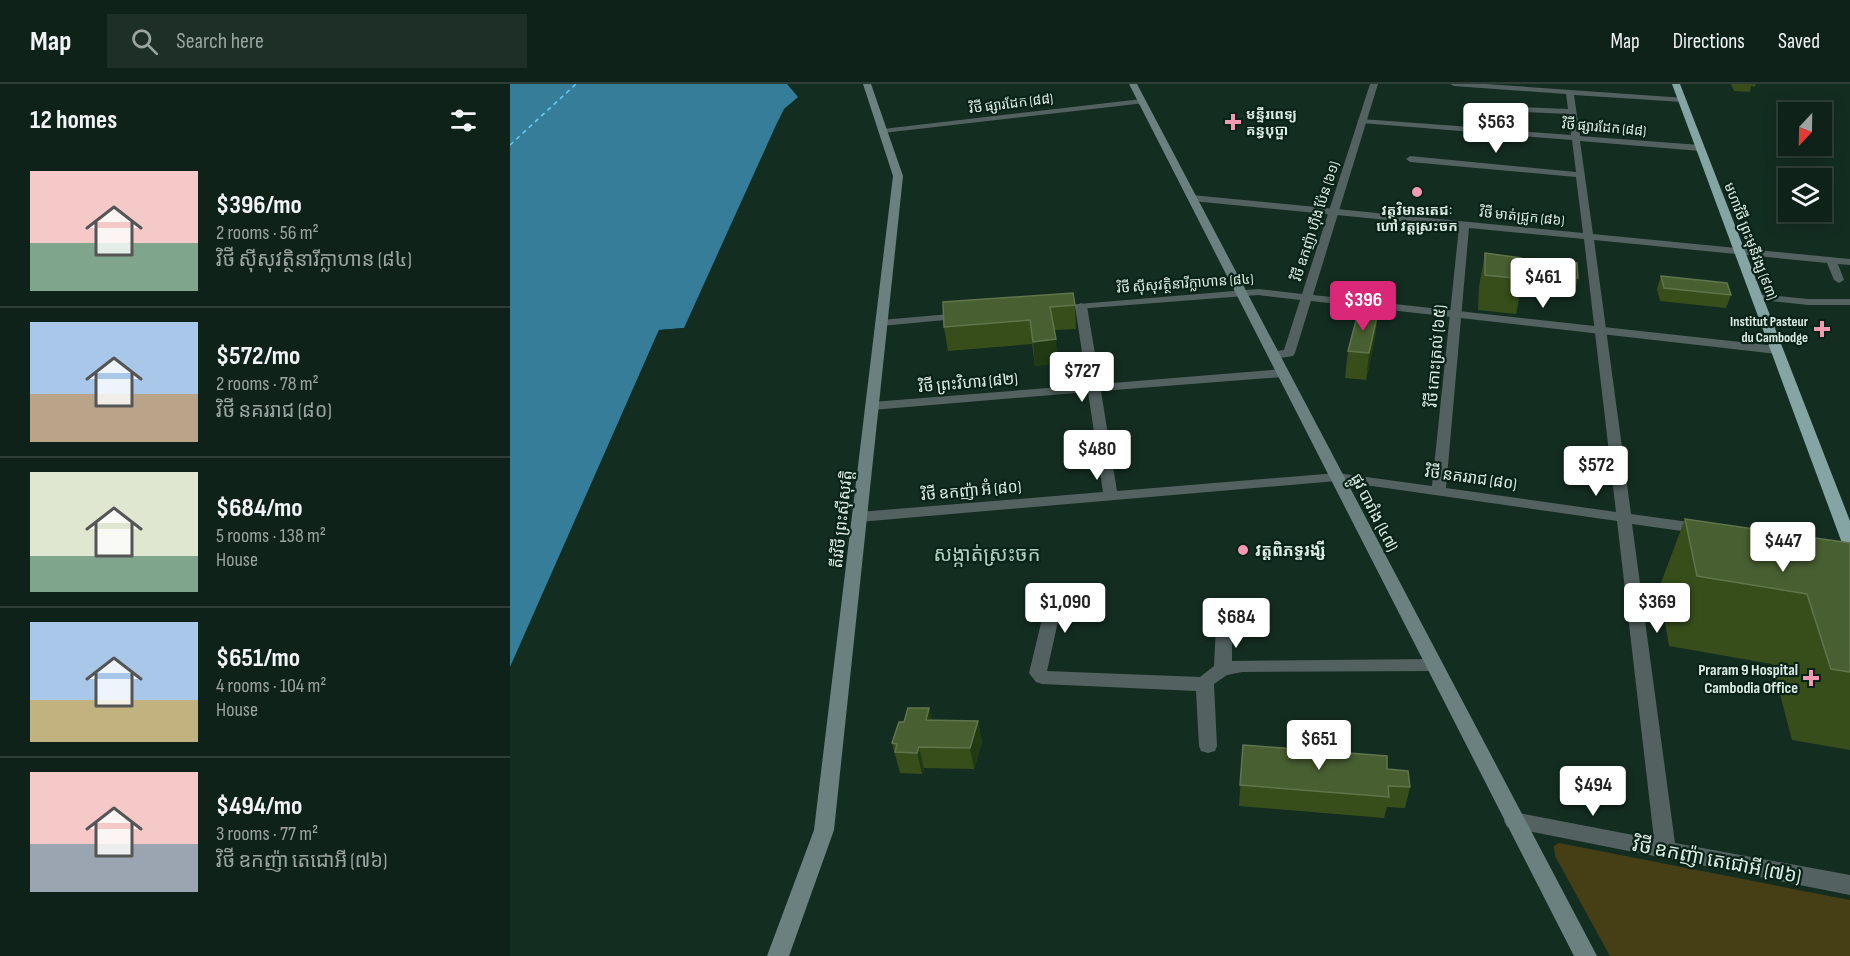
<!DOCTYPE html>
<meta charset="utf-8">
<style>
:root{--surface:#0f2219;--page:#1d2f26;--text:#f1f3f6;--muted:#9ba4a2;--line:#2f3f38;--accent:#db2777}
body{margin:0;font-family:"Sofia Sans Condensed","Noto Sans Khmer",sans-serif;background:var(--page);color:var(--text);height:100vh;display:flex;flex-direction:column;font-size:22px;white-space:nowrap}
*{box-sizing:border-box;margin:0}
p{font-size:20px;color:var(--muted)}
.icon{flex:none;width:33px;height:33px;fill:none;stroke:currentColor;stroke-width:2;stroke-linecap:round;stroke-linejoin:round}
.map{position:relative;flex:1;overflow:hidden}
.sheet{display:flex;flex-direction:column;background:var(--surface);width:510px}
.sheet>*{flex:none}
.needle{width:39px;rotate:202deg}
.tools{position:absolute;left:1268px;top:18px;display:grid;gap:12px}
.tools a{display:grid;place-items:center;width:54px;height:54px;border-radius:0px;background:var(--surface);box-shadow:0 3px 15px #0003,0 0 0 2px var(--line);font-size:30px}
.price{position:absolute;translate:-50% -51px;padding:0 14px;border-radius:6px;background:#fff;color:#222;font-size:20px;line-height:39px;filter:drop-shadow(0 2px 3px #0008)}
.price::after{content:'';position:absolute;left:50%;top:36px;width:18px;height:14px;margin-left:-9px;background:inherit;clip-path:polygon(0 0,100% 0,50% 100%)}
.price.on{background:var(--accent);color:#fff}
ul{padding:0;list-style:none}
li{display:flex;align-items:center;gap:18px;height:150px;padding:0 30px}
li+li{border-top:2px solid var(--line)}
li span{display:grid;place-items:center;flex:none;width:168px;height:120px;border-radius:0px;color:#555}
li>.icon{margin-inline-start:auto}
span .icon{width:72px;height:72px;fill:#fffc;stroke-width:1}
li b{font-size:26px}
h2{display:flex;justify-content:space-between;align-items:center;height:72px;padding:0 30px;font-size:26px}
header{display:flex;align-items:center;gap:36px;box-sizing:border-box;height:84px;padding:0 30px;background:var(--surface);border-bottom:2px solid var(--line)}
header strong{font-size:28px}
nav{display:flex;gap:33px;margin-inline-start:auto;font-size:21px}
.search{width:420px;height:54px;background:var(--page);display:flex;align-items:center;gap:15px;box-sizing:border-box;padding:0 21px;border-radius:0px;color:var(--muted);font-size:22px}
main{display:flex;flex:1;min-height:0}
.map>svg:first-child{display:block}
</style>
<header>
<strong>Map</strong>
<div class="search"><svg class="icon" aria-label="search" viewBox="0 0 24 24"><circle cx="10" cy="10" r="6"/><path d="M15 15l6 6"/></svg>Search here</div>
<nav><a>Map</a><a>Directions</a><a>Saved</a></nav>
</header>
<main>
<section class="sheet">
<h2>12 homes<svg class="icon" aria-label="filters" viewBox="0 0 24 24"><path d="M4 7h16M4 17h16"/><circle cx="9" cy="7" r="2"/><circle cx="15" cy="17" r="2"/></svg></h2>
<ul>
<li><span style="background:linear-gradient(#f6c9c9 60%,#7fa58c 0)"><svg class="icon" aria-label="home" viewBox="0 0 24 24"><path d="M3 11l9-7 9 7M6 9v11h12V9"/></svg></span><div><b>$396/mo</b><p>2 rooms · 56 m²</p><p>វិថី ស៊ីសុវត្ថិនារីក្លាហាន (៨៤)</p></div></li>
<li><span style="background:linear-gradient(#a9c7e8 60%,#b9a48a 0)"><svg class="icon" aria-label="home" viewBox="0 0 24 24"><path d="M3 11l9-7 9 7M6 9v11h12V9"/></svg></span><div><b>$572/mo</b><p>2 rooms · 78 m²</p><p>វិថី នគររាជ (៨០)</p></div></li>
<li><span style="background:linear-gradient(#dfe7d0 70%,#7fa58c 0)"><svg class="icon" aria-label="home" viewBox="0 0 24 24"><path d="M3 11l9-7 9 7M6 9v11h12V9"/></svg></span><div><b>$684/mo</b><p>5 rooms · 138 m²</p><p>House</p></div></li>
<li><span style="background:linear-gradient(#a9c7e8 65%,#c2b280 0)"><svg class="icon" aria-label="home" viewBox="0 0 24 24"><path d="M3 11l9-7 9 7M6 9v11h12V9"/></svg></span><div><b>$651/mo</b><p>4 rooms · 104 m²</p><p>House</p></div></li>
<li><span style="background:linear-gradient(#f6c9c9 60%,#9aa5b1 0)"><svg class="icon" aria-label="home" viewBox="0 0 24 24"><path d="M3 11l9-7 9 7M6 9v11h12V9"/></svg></span><div><b>$494/mo</b><p>3 rooms · 77 m²</p><p>វិថី ឧកញ៉ា តេជោអី (៧៦)</p></div></li>
</ul>
</section>
<div class="map">
<svg width="1340" height="872" viewBox="0 0 1340 872">
<rect width="100%" height="100%" fill="#142d21"/>
<polygon fill="#463e15" points="1049,759 1340,816 1340,872 1100,872 1045,772 1044,762"/>
<polygon fill="#357d99" points="0,0 277,0 288,13 274,25 266,41 174,244 149,246 0,583"/>
<polygon fill="#142d21" points="174,244 178,244 175,247 151,249 0,586 149,246"/>
<g fill="none" stroke-linecap="round" stroke-linejoin="round">
<polyline stroke="#64cdf7" stroke-width="1.5" stroke-dasharray="4.5 4" stroke-linecap="butt" points="0,61 66,0"/>
<g fill="#536160" fill-rule="evenodd">
<path d="M940,0H976L1175,14V18H1172L1064,11L1070,52L1190,61L1194,64L1190,67L1070,57L1083,150L1340,175V181L1328,180L1334,196L1329,199L1324,196L1317,179L1084,156L1121,430L1193,440L1201,445L1193,450L1122,440L1165,759L1340,791V811L997,743L994,737L997,731L1004,728L1144,755L1107,437L827,397L349,438L342,433L349,428L593,408L578,308L362,326L355,322L362,318L577,301L565,222L571,219L577,222L590,300L773,285L779,289L773,293L591,307L607,407L827,389L922,402L949,143L682,117L677,114L682,111L1073,149L1066,93L900,78L896,75L900,72L1066,88L1062,56L851,39L847,37L851,35L975,44L981,24L985,22L1058,25L1056,10L944,2ZM988,27L1059,30L1061,51L983,45ZM959,144L1074,155L1106,428L936,404Z"/>
<polygon points="632,15 636,17 635,19 373,49 369,47 373,45"/>
<polygon points="1246,210 1298,215 1340,215 1340,221 1298,221 1242,215 1242,211"/>
<polygon points="547,500 553,502 555,506 537,587 690,593 704,582 706,542 708,538 720,538 722,542 722,577 924,575 930,576 933,581 930,586 924,587 732,588 717,591 704,600 707,662 705,667 698,669 691,667 689,662 686,607 532,600 526,598 519,589 539,506 541,502"/>
</g>
<g fill="#536160" fill-rule="evenodd">
<polygon points="860,0 868,0 803,211 1267,262 1273,266 1267,270 801,217 785,269 783,272 764,275 758,271 760,268 774,266 790,216 748,211 541,227 539,225 545,222 748,205 792,210"/>
<polygon points="452,229 458,232 456,234 371,242 365,239 371,236"/>
</g>
<g fill="#6a8180" fill-rule="evenodd">
<polygon points="353,0 361,0 393,92 324,746 279,872 257,872 304,746 383,92"/>
<polygon points="619,0 627,0 1087,872 1064,872"/>
</g>
<polygon fill="#84a5a4" fill-rule="evenodd" points="1162,0 1170,0 1340,437 1340,464 1334,463 1332,459"/>
</g>
<g fill="#374e1b">
<polygon points="1221,0 1246,0 1245,3 1241,2 1240,8 1224,7"/>
<polygon points="975,169 1013,195 1006,230 968,226 969,203"/>
<polygon points="1045,177 1068,194 1066,203 1044,201 1043,186"/>
<polygon points="1151,192 1221,211 1216,224 1150,217 1147,205"/>
<polygon points="433,218 565,221 566,245 544,246 548,279 525,282 522,260 438,267 434,243"/>
<polygon points="868,228 865,254 856,296 835,294 838,267"/>
<polygon points="1175,435 1340,459 1340,666 1282,656 1262,580 1159,562 1149,504"/>
<polygon points="419,624 422,636 468,637 472,658 464,685 414,684 412,690 390,689 382,659 394,638"/>
<polygon points="733,661 877,685 900,703 895,724 877,723 874,734 729,722"/>
</g>
<g fill="#213a14">
<polygon points="868,228 865,254 856,296 859,269"/>
<polygon points="546,255 548,279 525,282 523,258"/>
<polygon points="419,624 424,645 416,636"/>
<polygon points="468,637 472,658 464,685 460,664"/>
<polygon points="409,663 414,684 412,690 407,669"/>
</g>
<g fill="#485f31" stroke="#60754c" stroke-width="1.5">
<polygon points="975,169 1011,174 1013,195 975,191"/>
<polygon points="1045,177 1067,179 1068,194 1047,192"/>
<polygon points="1151,192 1217,199 1221,211 1154,204"/>
<polygon points="563,209 565,221 540,223 546,255 523,258 520,236 434,243 433,218"/>
<polygon points="849,225 868,228 859,269 838,267"/>
<polygon points="1175,435 1340,459 1340,588 1321,585 1297,510 1187,492"/>
<polygon points="398,624 419,624 416,636 468,637 460,664 409,663 407,669 385,668 387,660 382,659 389,638 394,638"/>
<polygon points="733,661 877,672 877,685 898,687 900,703 878,702 879,713 730,701"/>
</g>
<g fill="#f19ab2" stroke="#092318" stroke-width="2">
<path d="M720 29h6v6h6v6h-6v6h-6v-6h-6v-6h6z"/>
<circle cx="907" cy="108" r="6"/>
<path d="M1309 236h6v6h6v6h-6v6h-6v-6h-6v-6h6z"/>
<circle cx="733" cy="466" r="6"/>
<path d="M1298 585h6v6h6v6h-6v6h-6v-6h-6v-6h6z"/>
</g>
<g text-anchor="middle" stroke-width="4.5" stroke-linejoin="round" paint-order="stroke">
<g font-size="14" fill="#ddece3" stroke="#092318">
<text transform="translate(501 19) rotate(-7)" y="5">វិថី ផ្សារដែក (៨៨)</text>
<text transform="translate(1094 43) rotate(5)" y="5">វិថី ផ្សារដែក (៨៨)</text>
<text transform="translate(1012 132) rotate(6)" y="5">វិថី មាត់ជ្រូក (៨៦)</text>
<text transform="translate(805 137) rotate(-72)" y="5">វិថី ឧកញ៉ា ហ៊ីង ប៉ែន (៦១)</text>
<text transform="translate(1241 157) rotate(69)" y="5">មហាវិថី ព្រះមុនីវង្ស (៩៣)</text>
<text transform="translate(675 199) rotate(-4)" y="5">វិថី ស៊ីសុវត្ថិនារីក្លាហាន (៨៤)</text>
</g>
<g font-size="14" font-weight="bold" fill="#ddece3" stroke="#092318" text-anchor="start">
<text x="736" y="35">មន្ទីរពេទ្យ<tspan x="736" dy="16">គន្ធបុប្ផា</tspan></text>
<text x="907" y="131" text-anchor="middle">វត្តវិមានតេជៈ<tspan x="907" dy="16">ហៅ វត្តស្រះចក</tspan></text>
<text x="1298" y="242" text-anchor="end">Institut Pasteur<tspan x="1298" dy="16">du Cambodge</tspan></text>
</g>
<g font-size="16" fill="#ddece3" stroke="#092318">
<text transform="translate(925 272) rotate(-85)" y="6">វិថី កោះត្រល់ (៦៥)</text>
<text transform="translate(458 298) rotate(-5)" y="6">វិថី ព្រះវិហារ (៨២)</text>
<text transform="translate(961 393) rotate(8)" y="6">វិថី នគររាជ (៨០)</text>
<text transform="translate(461 406) rotate(-5)" y="6">វិថី ឧកញ៉ា អ៊ំ (៨០)</text>
<text transform="translate(865 428) rotate(63)" y="6">ផ្លូវ បារាំង (៤៧)</text>
<text transform="translate(331 435) rotate(-84)" y="6">តីរវិថី ព្រះស៊ីសុវត្តិ</text>
</g>
<g font-size="16" font-weight="bold" fill="#ddece3" stroke="#092318" text-anchor="start">
<text x="745" y="472">វត្តពិភទ្ទរង្សី</text>
<text x="1288" y="591" text-anchor="end">Praram 9 Hospital<tspan x="1288" dy="18">Cambodia Office</tspan></text>
</g>
<g font-size="20" fill="#b2d0c0" stroke="#092318">
<text x="477" y="477">សង្កាត់ស្រះចក</text>
</g>
<g font-size="20" fill="#ddece3" stroke="#092318">
<text transform="translate(1207 776) rotate(11)" y="7">វិថី ឧកញ៉ា តេជោអី (៧៦)</text>
</g>
</g>
</svg>
<div class="tools">
<a><svg class="needle" viewBox="-14 -14 28 28"><path d="M0-13l5 13h-10z" fill="#e53935"/><path d="M0 13l5-13h-10z" fill="#9ba4a2"/></svg></a>
<a><svg class="icon" aria-label="layers" viewBox="0 0 24 24"><path d="M12 4l9 5-9 5-9-5zM3 14l9 5 9-5"/></svg></a>
</div>
<b class="price" style="left:986px;top:70px">$563</b>
<b class="price" style="left:1033px;top:225px">$461</b>
<b class="price on" style="left:853px;top:248px">$396</b>
<b class="price" style="left:572px;top:319px">$727</b>
<b class="price" style="left:587px;top:397px">$480</b>
<b class="price" style="left:1086px;top:413px">$572</b>
<b class="price" style="left:1273px;top:489px">$447</b>
<b class="price" style="left:555px;top:550px">$1,090</b>
<b class="price" style="left:1147px;top:550px">$369</b>
<b class="price" style="left:726px;top:565px">$684</b>
<b class="price" style="left:809px;top:687px">$651</b>
<b class="price" style="left:1083px;top:733px">$494</b>
</div>
</main>
